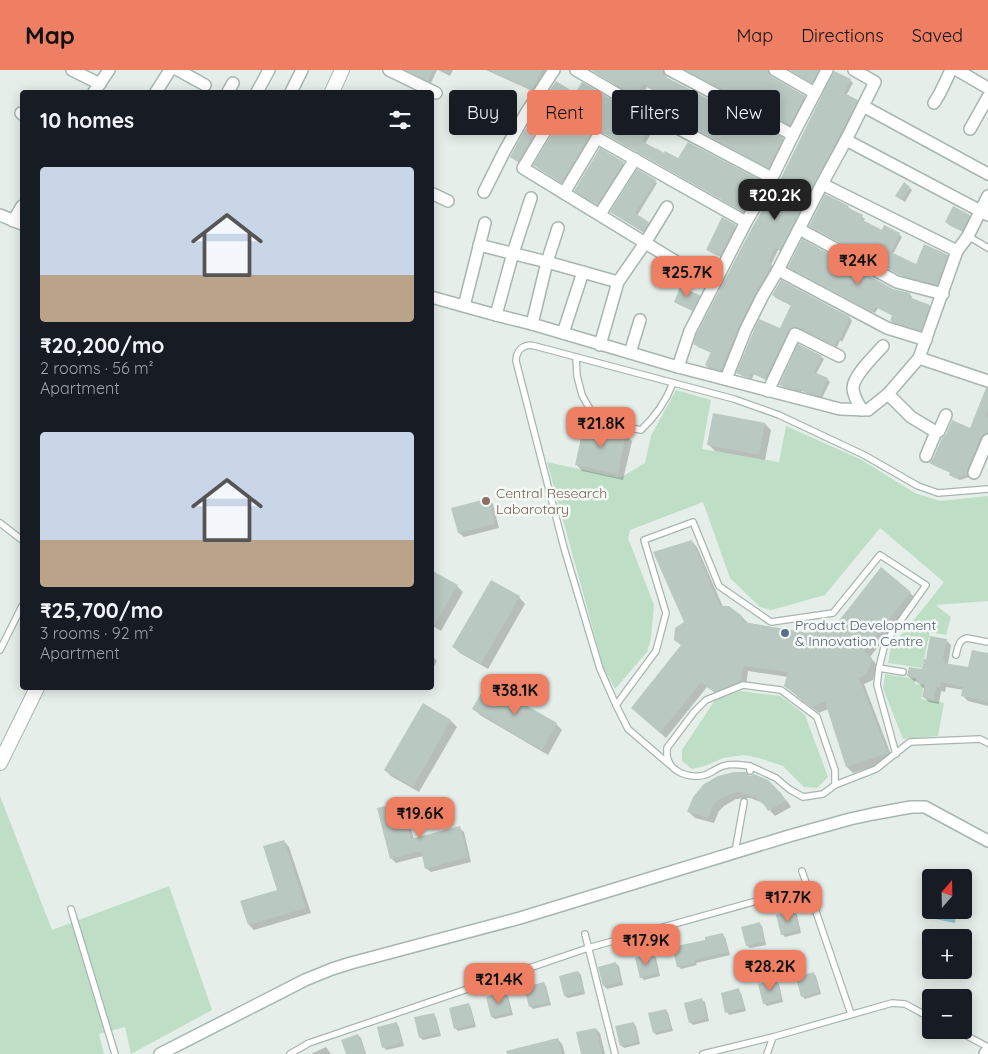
<!DOCTYPE html>
<meta charset="utf-8">
<style>
:root{--surface:#171b24;--page:#20242c;--text:#f1f3f6;--muted:#9ea1a6;--accent:#ee7f63}
body{margin:0;font-family:Quicksand,sans-serif;background:var(--page);color:var(--text);height:100vh;display:flex;flex-direction:column;font-size:19px;white-space:nowrap}
*{box-sizing:border-box;margin:0}
p{font-size:16px;color:var(--muted)}
.icon{flex:none;width:28px;height:28px;fill:none;stroke:currentColor;stroke-width:2;stroke-linecap:round;stroke-linejoin:round}
.map{position:relative;flex:1;overflow:hidden}
.drawer{position:absolute;left:20px;top:20px;width:414px;height:600px;display:flex;flex-direction:column;background:var(--surface);border-radius:5px;box-shadow:0 2px 12px #0003}
.drawer>*{flex:none}
.banner{position:absolute;left:449px;top:20px;width:464px;height:45px;display:flex;gap:10px}
.needle{width:32px;rotate:20deg}
.buttons{position:absolute;left:922px;top:799px;display:grid;gap:10px}
.buttons a{display:grid;place-items:center;width:50px;height:50px;border-radius:5px;background:var(--surface);box-shadow:0 2px 12px #0003;font-size:25px}
.price{position:absolute;translate:-50% -42px;padding:0 11px;border-radius:10px;background:var(--accent);color:#111;font-size:16px;line-height:32px;filter:drop-shadow(0 1px 2px #0008)}
.price::after{content:'';position:absolute;left:50%;top:30px;width:15px;height:11px;margin-left:-8px;background:inherit;clip-path:polygon(0 0,100% 0,50% 100%)}
.price.on{background:#222;color:#fff}
ul{padding:0;list-style:none}
li{display:grid;align-content:center;gap:10px;height:265px;padding:0 20px}
li span{display:grid;place-items:center;height:155px;border-radius:5px;color:#555}
li>.icon{margin-inline-start:auto}
span .icon{width:90px;height:90px;fill:#fffc;stroke-width:1}
li b{font-size:21px}
h2{display:flex;justify-content:space-between;align-items:center;height:60px;padding:0 20px;font-size:21px}
.pill{padding:0 18px;border-radius:5px;background:var(--surface);box-shadow:0 2px 12px #0003;font-size:18px;line-height:45px}
.pill.on{background:var(--accent);color:#111}
header{display:flex;align-items:center;gap:30px;box-sizing:border-box;height:70px;padding:0 25px;background:var(--accent);color:#111}
header strong{font-size:24px}
nav{display:flex;gap:28px;margin-inline-start:auto;font-size:18px}
.map>svg:first-child{display:block}
</style>
<header>
<strong>Map</strong>
<nav><a>Map</a><a>Directions</a><a>Saved</a></nav>
</header>
<div class="map">
<svg width="988" height="984" viewBox="0 0 988 984">
<rect width="100%" height="100%" fill="#e5eee9"/>
<g fill="#bfdec6">
<polygon points="676,320 711,330 702,379 779,392 786,356 860,389 915,423 940,431 988,426 988,531 936,535 951,547 946,565 930,562 922,598 888,593 891,577 930,530 944,512 880,458 825,525 771,540 760,537 730,508 703,432 630,460 628,468 654,535 651,568 647,582 615,619 604,599 547,392 620,408 645,393 651,366"/>
<polygon points="885,604 916,609 915,614 924,615 921,629 944,633 938,666 903,669 883,618"/>
<polygon points="740,621 781,626 805,645 828,707 817,718 804,717 783,696 759,688 744,685 723,688 705,696 692,699 682,691 682,680 715,630"/>
<polygon points="0,726 52,860 169,816 212,940 131,984 125,957 99,964 104,984 0,984"/>
</g>
<polygon fill="#8fc9d0" points="932,840 957,840 955,853 930,848"/>
<g fill="#0003">
<polygon points="405,0 437,0 431,13"/>
<polygon points="438,0 453,0 450,6"/>
<polygon points="486,0 548,0 537,23"/>
<polygon points="591,0 666,0 665,5 668,9 782,69 785,72 772,100 654,37 651,34 658,23 647,17 639,29"/>
<polygon points="685,0 771,0 770,5 772,9 804,27 807,30 793,57"/>
<polygon points="790,0 823,0 815,15"/>
<polygon points="850,10 853,13 846,26 857,31 860,33 783,182 778,180 771,195 774,198 724,302 709,298 706,295 712,283 698,277 695,274"/>
<polygon points="556,13 575,25 583,14 652,54 655,57 645,74 679,90 761,112 764,115 747,144 605,64 600,63 593,67 565,115 538,98 535,95 567,42 567,34 559,34 521,94 511,87"/>
<polygon points="600,80 623,93 626,96 600,136 578,123"/>
<polygon points="655,111 657,113 637,146 651,155 646,164 611,142"/>
<polygon points="910,118 912,120 905,132 899,128"/>
<polygon points="848,137 865,149 863,152 882,161 899,164 902,167 893,184 917,196 947,186 950,189 940,217 904,207 813,158 811,156"/>
<polygon points="970,146 972,148 965,163 949,155 947,152"/>
<polygon points="735,156 738,159 723,188 710,182 708,180"/>
<polygon points="790,197 910,224 912,227 911,229 929,236 932,238 923,262 894,253 891,251 893,246 878,238 875,243 792,199"/>
<polygon points="781,212 850,248 852,251 842,272 840,270 837,277 802,260 794,260 768,311 754,304 752,309 741,305 738,303 780,260 792,236 776,228 773,225"/>
<polygon points="699,226 702,229 695,242 678,234 675,232"/>
<polygon points="821,287 824,289 816,304 827,309 830,312 822,328 811,325 802,321 801,322 783,317 781,314"/>
<polygon points="988,320 988,366 969,403 969,407 960,410 953,407 951,405 951,403 933,395 931,393 970,359"/>
<polygon points="765,354 771,360 765,390 715,381 708,374"/>
<polygon points="585,356 626,365 632,371 623,410 582,401 576,394"/>
<polygon points="488,429 493,434 499,458 464,467 459,463 453,439"/>
<polygon points="691,471 697,477 723,537 742,547 748,553 810,564 834,558 910,523 916,529 870,587 877,595 873,610 864,614 893,690 853,703 847,697 828,639 819,643 799,628 786,616 788,607 748,601 746,617 721,627 707,617 666,668 639,644 682,576 676,570 686,552"/>
<polygon points="492,512 519,527 525,534 488,599 460,583 454,577"/>
<polygon points="457,516 463,522 441,561 431,555"/>
<polygon points="946,570 951,575 948,594 949,595 969,599 988,585 988,636 968,631 963,626 964,620 946,617 945,622 941,621 939,634 929,632 924,627 925,618 923,618 918,612 914,611 908,606 923,600"/>
<polygon points="431,585 437,591 431,601"/>
<polygon points="487,615 556,654 562,660 548,685 480,645 474,639"/>
<polygon points="451,651 457,657 419,722 391,706 385,700"/>
<polygon points="749,707 768,712 787,731 791,737 775,746 763,733 750,728 736,729 724,736 719,741 714,753 695,748 689,742"/>
<polygon points="401,733 406,738 414,770 459,758 464,762 471,792 431,802 426,798 423,786 396,793 391,788"/>
<polygon points="284,771 289,777 311,843 254,860 249,855 279,820"/>
<polygon points="794,842 797,845 801,863 785,867 782,864"/>
<polygon points="759,854 762,856 766,875 750,878 747,876"/>
<polygon points="722,864 725,867 730,885 696,893 697,895 681,899 678,896 707,870"/>
<polygon points="653,885 656,888 660,906 644,910 641,907"/>
<polygon points="616,894 619,896 623,915 607,919 604,916 600,898"/>
<polygon points="578,902 581,905 585,924 568,928 565,926"/>
<polygon points="814,904 816,906 821,924 805,929 802,926"/>
<polygon points="776,911 779,914 783,932 767,936 764,933"/>
<polygon points="544,913 546,916 551,935 533,939 531,937 526,918"/>
<polygon points="738,920 741,923 746,941 729,945 727,942"/>
<polygon points="505,923 508,926 513,945 495,949 492,947"/>
<polygon points="702,930 705,932 709,951 693,955 690,952"/>
<polygon points="469,935 471,938 476,957 458,961 455,958"/>
<polygon points="666,940 668,943 673,961 656,965 654,962"/>
<polygon points="433,944 436,947 441,966 423,970 420,967"/>
<polygon points="633,953 636,956 640,974 624,978 621,975"/>
<polygon points="397,954 399,957 404,976 386,980 384,977"/>
<polygon points="596,959 600,963 605,984 582,984"/>
<polygon points="358,965 361,968 366,984 347,984"/>
<polygon points="558,969 562,974 565,984 509,984"/>
<polygon points="326,977 331,984 311,984"/>
</g>
<g fill="#bac8c2">
<polygon points="406,0 433,0 428,11"/>
<polygon points="489,0 542,0 532,20"/>
<polygon points="591,0 663,0 663,4 666,7 783,68 769,98 650,34 657,22 643,14 636,26"/>
<polygon points="686,0 768,0 768,3 771,6 805,26 790,55"/>
<polygon points="790,0 819,0 812,13"/>
<polygon points="834,1 851,9 844,23 858,30 780,180 775,178 768,192 772,194 755,224 739,256 721,300 709,297 705,295 711,282 693,274 696,265 753,156 779,112"/>
<polygon points="556,11 575,23 582,12 652,53 642,71 656,79 656,78 664,83 665,81 678,88 688,72 762,111 743,142 601,61 597,61 591,64 561,113 533,95 566,41 566,35 563,32 560,31 556,31 553,34 518,92 510,87 532,47"/>
<polygon points="600,78 624,92 597,135 574,121"/>
<polygon points="637,99 656,110 635,143 649,152 643,162 610,142"/>
<polygon points="904,112 910,117 902,130 895,126"/>
<polygon points="825,124 849,136 848,138 863,145 861,149 882,160 884,155 900,163 891,182 916,194 924,174 948,185 937,215 900,205 809,156"/>
<polygon points="953,136 970,145 962,161 945,152"/>
<polygon points="722,147 736,155 720,186 706,180"/>
<polygon points="802,169 893,219 910,223 909,227 930,235 921,261 890,251 892,245 875,237 872,242 788,197"/>
<polygon points="781,210 850,247 839,270 837,269 834,275 798,257 791,258 788,261 765,309 751,303 749,308 743,306 736,303 753,262 759,249 780,258 791,235 772,225"/>
<polygon points="680,217 700,225 693,240 674,232"/>
<polygon points="798,274 822,286 814,302 828,308 820,326 808,323 799,319 798,320 779,315"/>
<polygon points="986,318 988,318 988,340 985,346 988,348 988,363 984,364 981,367 967,400 967,405 956,408 949,405 950,402 929,393 933,389 942,368 946,364 952,350 970,358"/>
<polygon points="713,343 765,353 759,385 707,375"/>
<polygon points="584,354 626,363 618,404 575,395"/>
<polygon points="489,428 495,454 458,463 451,438"/>
<polygon points="692,470 720,536 729,536 742,546 742,552 809,563 812,555 825,550 834,557 881,497 911,522 864,580 872,588 867,604 859,608 888,683 846,697 825,632 812,637 784,616 788,602 743,596 741,611 714,622 701,612 660,663 631,638 681,575 674,570 675,558 684,552 653,482"/>
<polygon points="431,500 458,515 431,560"/>
<polygon points="491,510 520,526 481,594 452,577"/>
<polygon points="930,566 947,569 943,588 945,589 944,593 968,597 972,580 988,583 988,632 961,626 963,617 941,612 940,617 936,617 934,630 922,627 925,614 917,613 917,608 907,606 909,597 922,599 924,589 926,589"/>
<polygon points="487,613 557,653 542,680 472,639"/>
<polygon points="423,633 451,650 413,717 384,700"/>
<polygon points="734,702 746,702 750,706 754,704 768,710 781,723 786,731 768,741 765,736 755,727 743,723 737,722 730,724 718,730 713,735 708,748 687,742 693,727 704,714 718,706"/>
<polygon points="402,732 411,769 460,756 468,787 425,799 421,781 390,789 377,738"/>
<polygon points="284,770 306,838 248,855 240,831 277,820 263,776"/>
<polygon points="795,841 799,860 781,865 776,845"/>
<polygon points="760,852 764,872 746,876 741,857"/>
<polygon points="723,863 728,882 694,890 695,893 677,897 672,877 705,870 705,867"/>
<polygon points="653,884 658,903 640,908 635,888"/>
<polygon points="616,892 621,912 603,916 598,897"/>
<polygon points="578,901 584,921 564,926 559,906"/>
<polygon points="814,902 819,922 801,927 796,907"/>
<polygon points="777,910 781,929 763,934 758,914"/>
<polygon points="544,912 549,933 529,937 524,917"/>
<polygon points="739,918 744,938 725,943 721,923"/>
<polygon points="506,922 511,943 491,947 486,927"/>
<polygon points="702,928 707,948 689,953 684,933"/>
<polygon points="469,933 474,954 454,959 449,938"/>
<polygon points="666,939 671,959 653,963 648,943"/>
<polygon points="434,943 439,963 419,968 414,947"/>
<polygon points="397,952 402,973 382,978 377,957"/>
<polygon points="634,952 638,972 620,976 615,956"/>
<polygon points="596,958 602,984 581,984 576,962"/>
<polygon points="358,964 365,984 346,984 341,970"/>
<polygon points="558,968 562,984 507,984 506,981"/>
</g>
<g fill="none" stroke-linecap="round" stroke-linejoin="round">
<defs>
<g id="service">
<polyline points="968,166 988,178"/>
<path d="M576,287L577,306L582,325L592,343L599,352L641,360C656,346 666,331 673,313"/>
<polyline points="0,453 22,470"/>
<polyline points="0,580 22,536"/>
<path d="M956,585C958,578 958,570 967,568L988,572"/>
<polyline points="879,598 903,602"/>
<path d="M616,635L600,599L564,478L516,291C516,280 524,273 535,276L734,329L779,345L864,385L918,416L938,423L988,419"/>
<polyline points="670,695 628,659 616,635 656,581 666,543 644,470 693,452 719,516 771,552 833,543 880,485 926,515 885,573 879,598 877,615 896,684"/>
<path d="M750,701V696C741,695 732,693 723,696C717,698 711,703 705,705C691,709 670,703 667,686C667,685 667,680 667,678L694,642L706,630L743,615L781,620L817,647L835,700V715L823,724L803,727L789,719L776,708L750,696"/>
<polyline points="835,715 876,699 910,672 980,669 988,673"/>
<polyline points="735,782 744,732"/>
<polyline points="802,801 851,944"/>
<polyline points="71,839 115,984"/>
<polyline points="585,864 615,984"/>
<polyline points="956,960 988,977"/>
<polyline points="290,984 309,973 588,878 807,817"/>
<polyline points="703,984 773,967 892,933 905,934 931,948"/>
<polyline points="767,984 773,967"/>
</g>
<g id="minor">
<polyline points="72,0 100,14"/>
<polyline points="178,0 205,15"/>
<polyline points="389,0 436,23"/>
<polyline points="576,0 653,45 772,108"/>
<polyline points="670,0 793,65"/>
<polyline points="775,0 815,23"/>
<polyline points="957,0 988,18"/>
<polyline points="94,22 109,0"/>
<polyline points="156,22 170,0"/>
<polyline points="228,22 233,13"/>
<polyline points="257,22 269,0"/>
<polyline points="291,22 302,0"/>
<polyline points="934,33 940,23 951,0"/>
<polyline points="863,36 988,104"/>
<polyline points="559,38 523,98 714,215"/>
<polyline points="21,43 22,44"/>
<polyline points="970,59 988,27"/>
<polyline points="846,70 988,145"/>
<polyline points="822,114 957,181"/>
<polyline points="484,122 504,82 526,43 554,0"/>
<polyline points="431,123 448,131"/>
<polyline points="564,123 597,68 746,152"/>
<polyline points="600,144 635,89"/>
<polyline points="0,145 22,154"/>
<polyline points="13,151 22,136"/>
<polyline points="799,159 897,212 943,224"/>
<polyline points="479,175 547,192 618,212"/>
<polyline points="778,200 887,258 926,270"/>
<polyline points="431,227 496,245 532,254 678,297 840,339 868,340 888,324 919,288 988,311"/>
<polyline points="464,236 485,153"/>
<polyline points="496,245 513,183 531,128"/>
<polyline points="532,254 547,192 558,158"/>
<polyline points="563,263 583,202"/>
<polyline points="600,275 618,212 645,173 667,137"/>
<polyline points="630,283 640,250"/>
<polyline points="919,288 957,181 968,166 988,126"/>
<polyline points="678,297 690,261 746,152 772,108 793,65 827,0"/>
<polyline points="726,309 746,259 762,227 778,200 822,114 846,70 875,12 854,0"/>
<polyline points="768,321 795,264 839,286"/>
<polyline points="888,324 911,347 936,362 939,361 946,345"/>
<path d="M862,340C858,333 853,326 853,318C853,306 875,285 883,276"/>
<polyline points="926,386 936,362"/>
<polyline points="974,403 988,370"/>
<polyline points="160,984 305,910 332,899 351,893 520,848 789,766 850,749 873,744 911,737 925,737 988,771"/>
</g>
<g id="tertiary">
<polyline points="332,22 342,0"/>
<polyline points="0,693 37,618"/>
</g>
<polyline id="secondary" points="987,984 988,983"/>
</defs>
<use href="#service" stroke="#a7b6b0" stroke-width="8"/>
<use href="#minor" stroke="#a7b6b0" stroke-width="14"/>
<use href="#tertiary" stroke="#a7b6b0" stroke-width="16"/>
<use href="#secondary" stroke="#a3b9b1" stroke-width="18"/>
<use href="#service" stroke="#fff" stroke-width="5.5"/>
<use href="#minor" stroke="#fff" stroke-width="11"/>
<use href="#tertiary" stroke="#fff" stroke-width="14"/>
<use href="#secondary" stroke="#fff" stroke-width="15"/>
</g>
<circle fill="#8d6e63" stroke="#f5faf7" stroke-width="2" cx="486" cy="431" r="5"/>
<circle fill="#5c6f8a" stroke="#f5faf7" stroke-width="2" cx="785" cy="563" r="5"/>
<g text-anchor="middle" stroke-width="5" stroke-linejoin="round" paint-order="stroke">
<g font-size="14" fill="#785e54" stroke="#f5faf7" text-anchor="start">
<text x="496" y="428">Central Research<tspan x="496" dy="16">Labarotary</tspan></text>
</g>
<g font-size="14" fill="#4e5e75" stroke="#f5faf7" text-anchor="start">
<text x="795" y="560">Product Development<tspan x="795" dy="16">&amp; Innovation Centre</tspan></text>
</g>
</g>
</svg>
<div class="buttons">
<a><svg class="needle" viewBox="-14 -14 28 28"><path d="M0-13l5 13h-10z" fill="#e53935"/><path d="M0 13l5-13h-10z" fill="#9ea1a6"/></svg></a>
<a>+</a>
<a>−</a>
</div>
<b class="price on" style="left:775px;top:151px">₹20.2K</b>
<b class="price" style="left:858px;top:216px">₹24K</b>
<b class="price" style="left:687px;top:228px">₹25.7K</b>
<b class="price" style="left:601px;top:379px">₹21.8K</b>
<b class="price" style="left:515px;top:646px">₹38.1K</b>
<b class="price" style="left:420px;top:769px">₹19.6K</b>
<b class="price" style="left:788px;top:853px">₹17.7K</b>
<b class="price" style="left:646px;top:896px">₹17.9K</b>
<b class="price" style="left:770px;top:922px">₹28.2K</b>
<b class="price" style="left:499px;top:935px">₹21.4K</b>
<div class="banner">
<a class="pill">Buy</a>
<a class="pill on">Rent</a>
<a class="pill">Filters</a>
<a class="pill">New</a>
</div>
<section class="drawer">
<h2>10 homes<svg class="icon" aria-label="filters" viewBox="0 0 24 24"><path d="M4 7h16M4 17h16"/><circle cx="9" cy="7" r="2"/><circle cx="15" cy="17" r="2"/></svg></h2>
<ul>
<li><span style="background:linear-gradient(#c9d6e8 70%,#b9a48a 0)"><svg class="icon" aria-label="home" viewBox="0 0 24 24"><path d="M3 11l9-7 9 7M6 9v11h12V9"/></svg></span><div><b>₹20,200/mo</b><p>2 rooms · 56 m²</p><p>Apartment</p></div></li>
<li><span style="background:linear-gradient(#c9d6e8 70%,#b9a48a 0)"><svg class="icon" aria-label="home" viewBox="0 0 24 24"><path d="M3 11l9-7 9 7M6 9v11h12V9"/></svg></span><div><b>₹25,700/mo</b><p>3 rooms · 92 m²</p><p>Apartment</p></div></li>
</ul>
</section>
</div>
